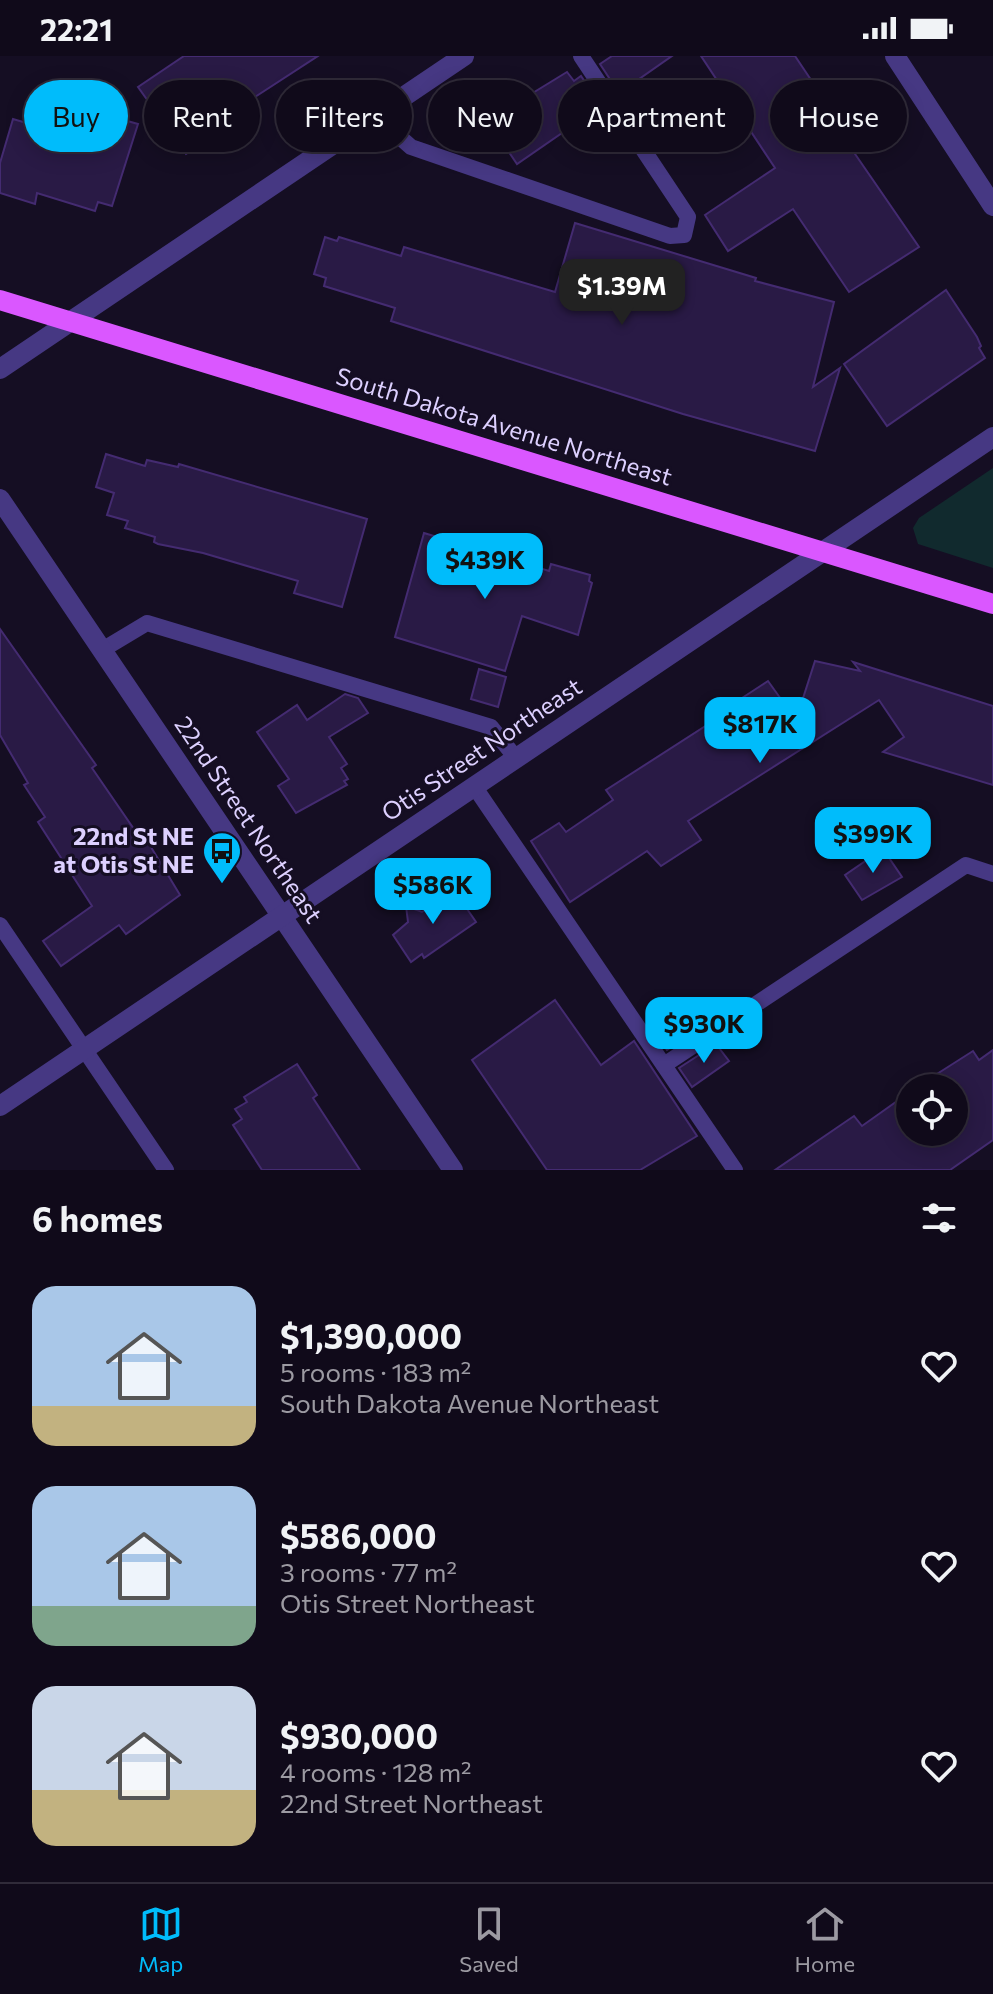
<!DOCTYPE html>
<meta charset="utf-8">
<style>
:root{--surface:#100a1a;--page:#191323;--text:#f1f3f6;--muted:#9c9aa2;--line:#302b39;--accent:#00bcfb}
body{margin:0;font-family:Commissioner,sans-serif;background:var(--page);color:var(--text);height:100vh;display:flex;flex-direction:column;font-size:30px;white-space:nowrap}
*{box-sizing:border-box;margin:0}
p{font-size:26px;color:var(--muted)}
.icon{flex:none;width:44px;height:44px;fill:none;stroke:currentColor;stroke-width:2;stroke-linecap:round;stroke-linejoin:round}
.map{position:relative;height:1114px;overflow:hidden}
.sheet{display:flex;flex-direction:column;background:var(--surface);flex:1}
.sheet>*{flex:none}
.banner{position:absolute;left:24px;top:24px;width:946px;height:72px;display:flex;gap:16px}
.tools{position:absolute;left:896px;top:1018px;display:grid;gap:16px}
.tools a{display:grid;place-items:center;width:72px;height:72px;border-radius:50%;background:var(--surface);box-shadow:0 4px 20px #0003,0 0 0 2px var(--line);font-size:40px}
.price{position:absolute;translate:-50% -68px;padding:0 18px;border-radius:16px;background:var(--accent);color:#111;font-size:26px;line-height:52px;filter:drop-shadow(0 2px 4px #0008)}
.price::after{content:'';position:absolute;left:50%;top:48px;width:24px;height:18px;margin-left:-12px;background:inherit;clip-path:polygon(0 0,100% 0,50% 100%)}
.price.current{background:#222;color:#fff}
ul{padding:0;list-style:none}
li{display:flex;align-items:center;gap:24px;height:200px;padding:0 32px}
li span{display:grid;place-items:center;flex:none;width:224px;height:160px;border-radius:24px;color:#555}
li>.icon{margin-inline-start:auto}
span .icon{width:96px;height:96px;fill:#fffc;stroke-width:1}
li b{font-size:34px}
h2{display:flex;justify-content:space-between;align-items:center;height:96px;padding:0 32px;font-size:34px}
.tag{padding:0 28px;border-radius:36px;background:var(--surface);box-shadow:0 4px 20px #0003,0 0 0 2px var(--line);font-size:28px;line-height:72px}
.tag.current{background:var(--accent);color:#111}
.status{display:flex;justify-content:space-between;align-items:center;height:56px;padding:0 40px;background:var(--surface);direction:ltr}
.status svg{height:22px;fill:currentColor}
.tabs{display:flex;justify-content:space-around;align-items:center;height:112px;border-top:2px solid var(--line);background:var(--surface);font-size:22px;color:var(--muted)}
.tabs a{display:grid;justify-items:center;gap:4px}
.tabs .current{color:var(--accent)}
.map>svg:first-child{display:block}
</style>
<div class="status"><b>22:21</b><svg viewBox="0 0 49 12"><path d="M0 12V9h3v3zM5 12V6h3v6zM10 12V3h3v9zM15 12V0h3v12zM26 1h20v11H26zM47 4h2v5h-2z"/></svg></div>
<div class="map">
<svg width="993" height="1114" viewBox="0 0 993 1114">
<rect width="100%" height="100%" fill="#150e23"/>
<polygon fill="#112a2e" points="993,412 993,512 918,488 913,472 919,462"/>
<g fill="#291a45" stroke="#442b71" stroke-width="2">
<polygon points="184,0 318,0 215,67 220,76 186,98 138,31"/>
<polygon points="612,0 672,0 619,37 600,8"/>
<polygon points="701,0 795,0 846,76 842,79 919,191 849,236 793,153 728,195 705,159 775,112"/>
<polygon points="567,16 574,25 581,20 601,50 517,108 490,68 494,66 492,62"/>
<polygon points="99,57 138,68 112,150 98,146 95,155 37,137 35,148 0,137 0,107 13,63 40,71 42,63 88,76 93,75"/>
<polygon points="575,167 756,222 755,225 834,246 813,331 840,312 815,395 683,358 391,265 395,252 324,230 326,222 314,218 325,181 337,185 339,181 401,200 404,191 555,236"/>
<polygon points="946,234 977,281 981,290 979,292 985,302 887,370 844,308"/>
<polygon points="106,398 145,410 147,404 178,411 179,408 367,463 342,551 294,537 298,525 203,497 158,488 154,486 155,481 125,472 128,465 107,459 114,437 96,431"/>
<polygon points="424,477 549,515 551,508 590,519 589,525 592,527 578,579 522,560 505,615 395,581"/>
<polygon points="0,573 96,709 92,712 136,776 140,773 180,839 126,878 119,869 61,910 43,885 92,850 38,766 45,761 24,729 28,727 0,679"/>
<polygon points="815,605 860,615 853,606 993,650 993,729 883,696 904,681 879,644 688,765 701,784 661,810 647,795 570,846 531,785 559,767 566,776 613,744 606,734 738,649 736,646 768,625 796,664"/>
<polygon points="479,613 506,621 498,651 471,643"/>
<polygon points="345,638 358,642 368,657 329,681 347,708 341,712 348,723 344,725 347,729 296,757 278,730 289,723 257,676 297,649 307,664"/>
<polygon points="883,793 902,821 862,844 845,819"/>
<polygon points="454,834 476,866 424,902 422,898 411,906 393,879 408,866 406,850 422,856"/>
<polygon points="555,944 601,1009 634,985 697,1080 640,1114 547,1114 472,1004"/>
<polygon points="686,945 704,970 667,994 652,973 662,966 660,963"/>
<polygon points="716,988 729,1005 692,1031 679,1012"/>
<polygon points="993,994 993,1084 950,1114 775,1114 854,1060 862,1070 910,1036 910,1076 954,1076 954,1032 915,1032 973,995 979,1004"/>
<polygon points="297,1008 317,1039 313,1042 360,1114 262,1114 233,1069 242,1063 235,1053 247,1046 244,1041"/>
</g>
<g fill="none" stroke-linecap="round" stroke-linejoin="round">
<g stroke="#463883" stroke-width="16">
<polyline points="376,60 411,91 670,180 684,179 688,161 581,0"/>
<polyline points="102,594 147,567 491,671 516,702"/>
<polyline points="474,730 735,1114"/>
<polyline points="0,869 166,1114"/>
<polyline points="664,1009 966,809 993,818"/>
</g>
<g stroke="#463883" stroke-width="20">
<polyline points="895,0 993,150"/>
<polyline points="0,313 464,0"/>
<polyline points="0,443 453,1114"/>
<polyline points="0,1050 993,381"/>
</g>
<polyline stroke="#da57ff" stroke-width="20" points="0,244 993,548"/>
</g>
<defs>
<symbol id="bus-pin" viewBox="-11 -11 22 30"><path d="M0 17L-7.5 6A9.5 9.5 0 1 1 7.5 6Z" fill="#00bcfb" stroke="#150e23"/><path d="M-5-6H5V4H4V6H2V4H-2V6H-4V4H-5ZM-3.5-4V0h7V-4ZM-3.5 1.2v1.5H-2V1.2ZM2 1.2v1.5H3.5V1.2Z" fill="#111"/></symbol>
</defs>
<g fill-rule="evenodd">
<use href="#bus-pin" x="200" y="773" width="44" height="60"/>
</g>
<g text-anchor="middle" stroke-width="6" stroke-linejoin="round" paint-order="stroke">
<g font-size="24" fill="#ddd0ff" stroke="#150e23">
<text transform="translate(504 371) rotate(17)" y="8">South Dakota Avenue Northeast</text>
<text transform="translate(482 694) rotate(-34)" y="8">Otis Street Northeast</text>
<text transform="translate(248 764) rotate(56)" y="8">22nd Street Northeast</text>
</g>
<g font-size="24" font-weight="bold" fill="#ddd0ff" stroke="#150e23" text-anchor="end">
<text x="194" y="789">22nd St NE<tspan x="194" dy="28">at Otis St NE</tspan></text>
</g>
</g>
</svg>
<div class="tools">
<a><svg class="icon" aria-label="locate" viewBox="0 0 24 24"><circle cx="12" cy="12" r="6"/><path d="M12 2v4M12 18v4M2 12h4M18 12h4"/></svg></a>
</div>
<b class="price current" style="left:622px;top:271px">$1.39M</b>
<b class="price" style="left:485px;top:545px">$439K</b>
<b class="price" style="left:760px;top:709px">$817K</b>
<b class="price" style="left:873px;top:819px">$399K</b>
<b class="price" style="left:433px;top:870px">$586K</b>
<b class="price" style="left:704px;top:1009px">$930K</b>
<div class="banner">
<a class="tag current">Buy</a>
<a class="tag">Rent</a>
<a class="tag">Filters</a>
<a class="tag">New</a>
<a class="tag">Apartment</a>
<a class="tag">House</a>
</div>
</div>
<section class="sheet">
<h2>6 homes<svg class="icon" aria-label="filters" viewBox="0 0 24 24"><path d="M4 7h16M4 17h16"/><circle cx="9" cy="7" r="2"/><circle cx="15" cy="17" r="2"/></svg></h2>
<ul>
<li><span style="background:linear-gradient(#a9c7e8 75%,#c2b280 0)"><svg class="icon" aria-label="home" viewBox="0 0 24 24"><path d="M3 11l9-7 9 7M6 9v11h12V9"/></svg></span><div><b>$1,390,000</b><p>5 rooms · 183 m²</p><p>South Dakota Avenue Northeast</p></div><svg class="icon" aria-label="heart" viewBox="0 0 24 24"><path d="M12 20l-8-8c-3-5 5-10 8-4 3-6 11-1 8 4z"/></svg></li>
<li><span style="background:linear-gradient(#a9c7e8 75%,#7fa58c 0)"><svg class="icon" aria-label="home" viewBox="0 0 24 24"><path d="M3 11l9-7 9 7M6 9v11h12V9"/></svg></span><div><b>$586,000</b><p>3 rooms · 77 m²</p><p>Otis Street Northeast</p></div><svg class="icon" aria-label="heart" viewBox="0 0 24 24"><path d="M12 20l-8-8c-3-5 5-10 8-4 3-6 11-1 8 4z"/></svg></li>
<li><span style="background:linear-gradient(#c9d6e8 65%,#c2b280 0)"><svg class="icon" aria-label="home" viewBox="0 0 24 24"><path d="M3 11l9-7 9 7M6 9v11h12V9"/></svg></span><div><b>$930,000</b><p>4 rooms · 128 m²</p><p>22nd Street Northeast</p></div><svg class="icon" aria-label="heart" viewBox="0 0 24 24"><path d="M12 20l-8-8c-3-5 5-10 8-4 3-6 11-1 8 4z"/></svg></li>
</ul>
</section>
<nav class="tabs">
<a class="current"><svg class="icon" aria-label="map" viewBox="0 0 24 24"><path d="M3 6l6-2 6 2 6-2v14l-6 2-6-2-6 2zM9 4v14M15 6v14"/></svg>Map</a>
<a><svg class="icon" aria-label="saved" viewBox="0 0 24 24"><path d="M7 4h10v16l-5-4-5 4z"/></svg>Saved</a>
<a><svg class="icon" aria-label="home" viewBox="0 0 24 24"><path d="M3 11l9-7 9 7M6 9v11h12V9"/></svg>Home</a>
</nav>
